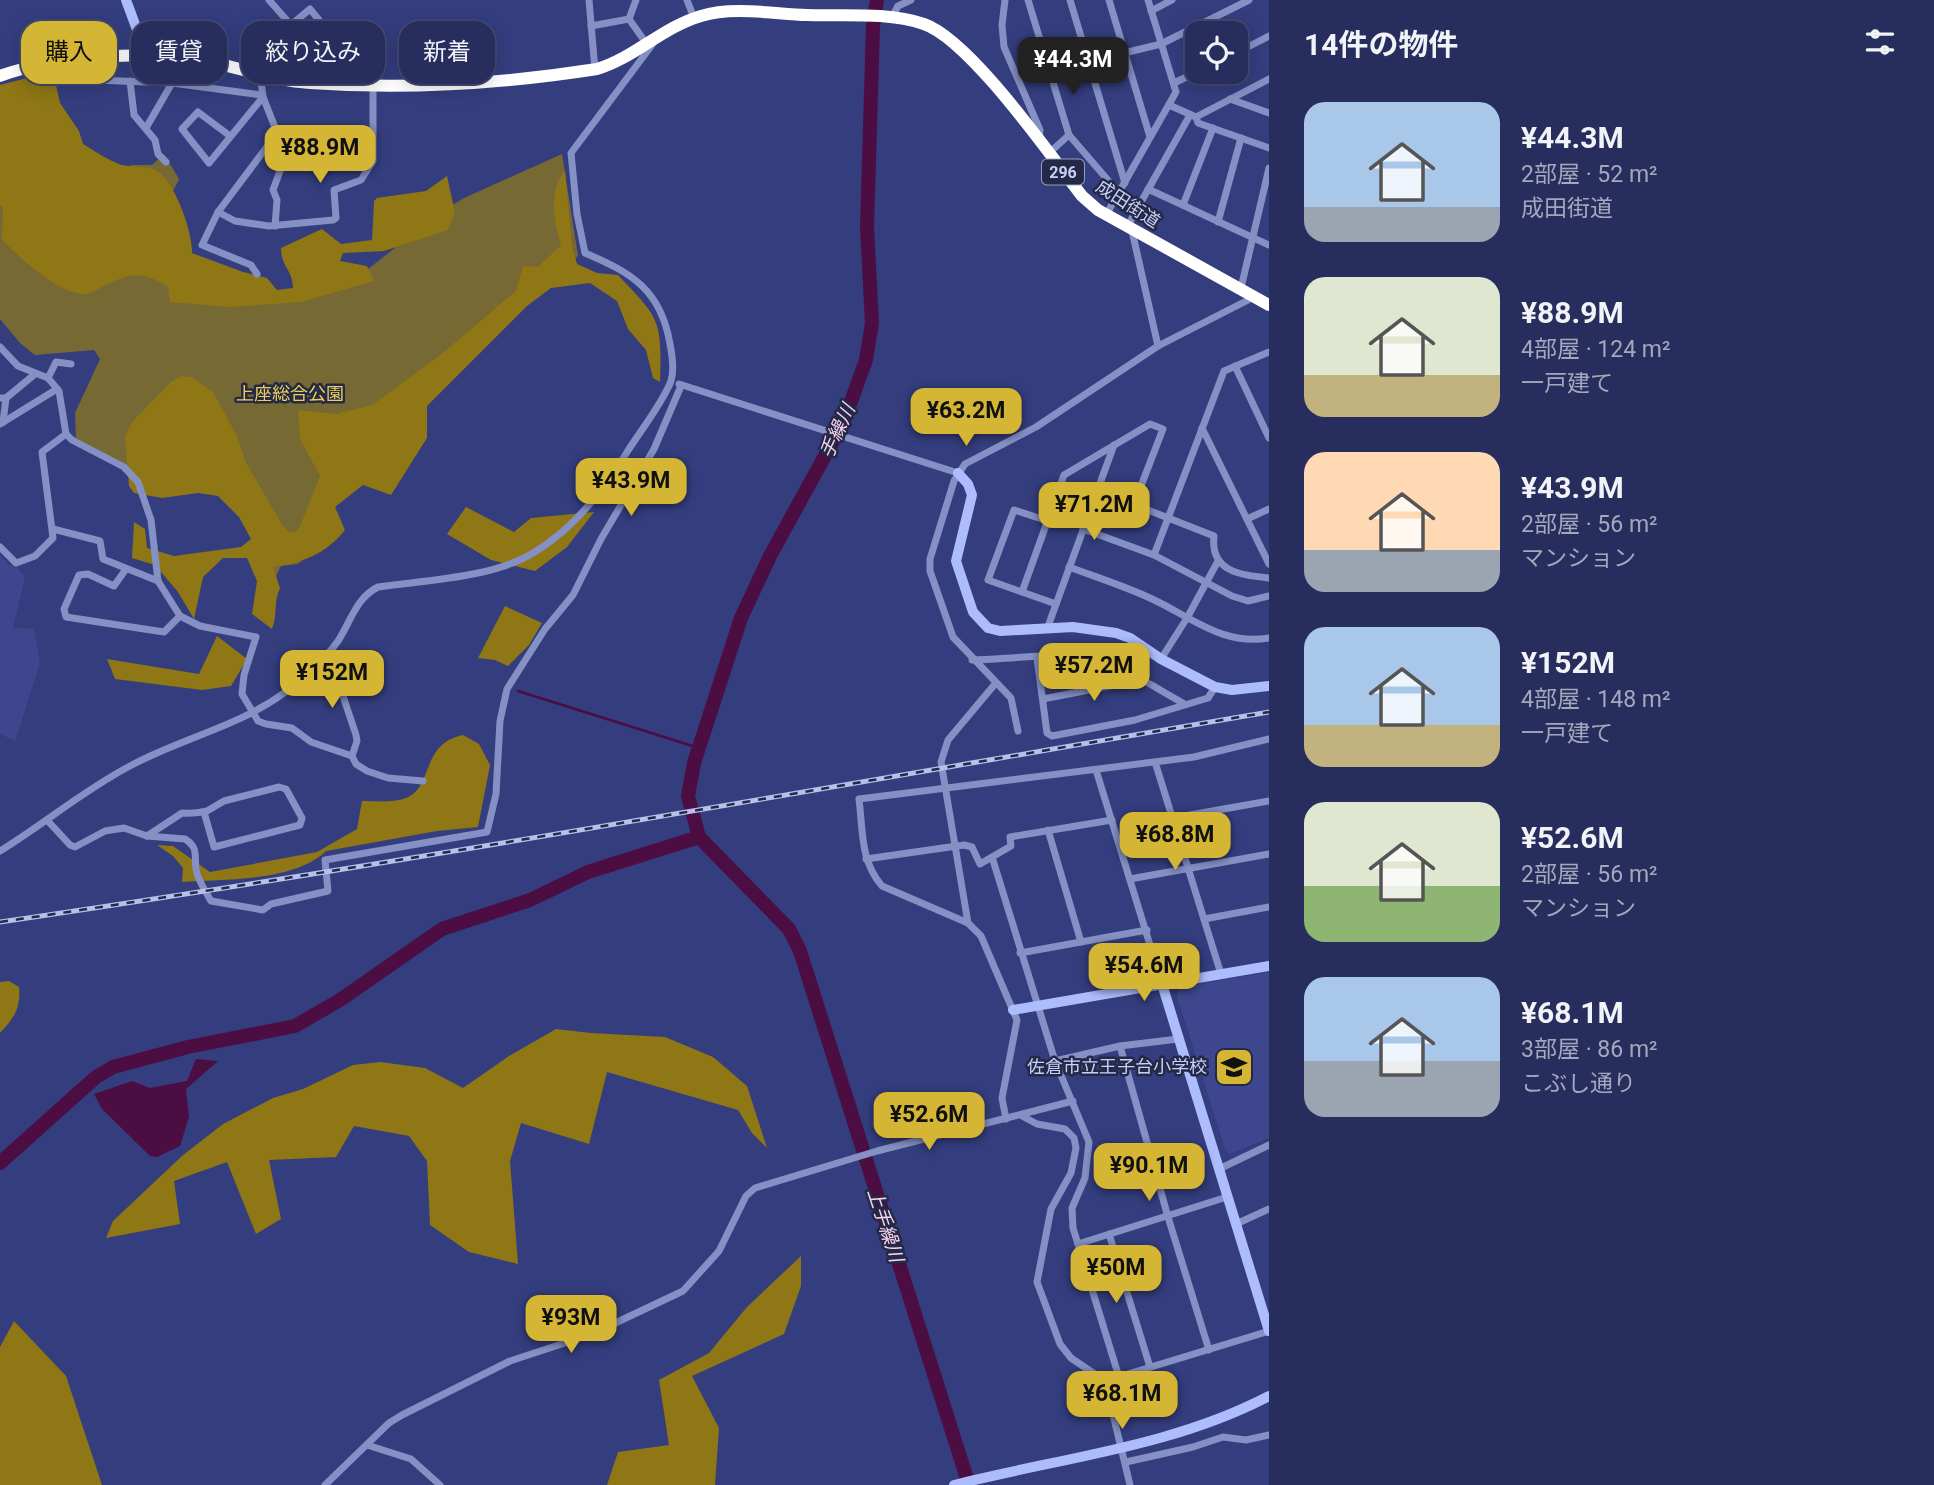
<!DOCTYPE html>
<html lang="ja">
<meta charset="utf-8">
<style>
:root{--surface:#272e5e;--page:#2f3664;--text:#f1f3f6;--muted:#a4a8bc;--line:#434a73;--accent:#d5b534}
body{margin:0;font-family:Roboto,"Noto Sans JP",sans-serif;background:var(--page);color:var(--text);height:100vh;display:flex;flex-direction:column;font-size:26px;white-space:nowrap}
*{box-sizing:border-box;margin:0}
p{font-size:23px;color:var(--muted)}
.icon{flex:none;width:38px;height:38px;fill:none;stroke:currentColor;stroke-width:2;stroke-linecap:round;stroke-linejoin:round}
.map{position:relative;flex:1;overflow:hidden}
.side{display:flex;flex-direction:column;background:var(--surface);width:665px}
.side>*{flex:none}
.banner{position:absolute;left:21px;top:21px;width:665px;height:63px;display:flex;gap:14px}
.tools{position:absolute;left:1185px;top:21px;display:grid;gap:14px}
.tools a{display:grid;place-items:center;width:63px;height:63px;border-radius:14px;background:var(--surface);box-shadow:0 4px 18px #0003,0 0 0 2px var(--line);font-size:35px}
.price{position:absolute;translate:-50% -60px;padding:0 16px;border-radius:14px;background:var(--accent);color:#111;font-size:23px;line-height:46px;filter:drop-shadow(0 2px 4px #0008)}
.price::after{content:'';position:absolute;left:50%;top:42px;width:21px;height:16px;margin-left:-10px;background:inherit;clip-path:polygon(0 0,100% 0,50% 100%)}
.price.on{background:#222;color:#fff}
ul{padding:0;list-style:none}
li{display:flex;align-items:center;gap:21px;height:175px;padding:0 35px}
li span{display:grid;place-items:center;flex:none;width:196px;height:140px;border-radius:21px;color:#555}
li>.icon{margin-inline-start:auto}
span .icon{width:84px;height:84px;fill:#fffc;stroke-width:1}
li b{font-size:30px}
h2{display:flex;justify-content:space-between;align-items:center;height:84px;padding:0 35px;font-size:30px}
.pill{padding:0 24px;border-radius:21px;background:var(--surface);box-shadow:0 4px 18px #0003,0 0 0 2px var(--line);font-size:24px;line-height:63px}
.pill.on{background:var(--accent);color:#111}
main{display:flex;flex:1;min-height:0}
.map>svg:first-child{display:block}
</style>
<main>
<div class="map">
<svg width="1269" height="1485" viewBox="0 0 1269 1485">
<rect width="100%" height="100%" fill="#343d7e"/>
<g fill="#3e478e">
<polygon points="0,555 8,564 17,567 25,577 13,628 34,629 40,663 15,741 0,734"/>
<polygon points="1269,972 1269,1138 1229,1154 1225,1149 1177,996 1178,990 1182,987"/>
</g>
<polygon fill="#776934" points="49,75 65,132 122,192 131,165 152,165 164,154 179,179 165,208 171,281 288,295 354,280 441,212 464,198 562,154 578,256 404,397 335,485 325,543 298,564 281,566 276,576 227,474 134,475 76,441 75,413 100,359 94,350 35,355 20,343 0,319 0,184 38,77"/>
<g fill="#8e7714">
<path d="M54,76L60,103L79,131L83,144C95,151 109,161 122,165C132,167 146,166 155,170C175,179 193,234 192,253L243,272L267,278L277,290L293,288C293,270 281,267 281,248L322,229L341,244L372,240L374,201L377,198L426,191L447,176L454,208V216L448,230L384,251L343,253L340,261L367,266L374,281L301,302L230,307L170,302L168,287C141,270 130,273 102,287C98,289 92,293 88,294C59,296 21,258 2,240L3,206L0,205V85L31,77Z"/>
<path d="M565,170L572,247L577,264L597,273L618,275C660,319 662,320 660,382L653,378L646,350L628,329L617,301L590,283L551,288L527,306L427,406V438L391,495L363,485L335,507L345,530C326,554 302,563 273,567L280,588C273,602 278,615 272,629L252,614L257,581L247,558H223L203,577L194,619L178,592L155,565L132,558L134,522L145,529L147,548L174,556L241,547L251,539L239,517L218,496L198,493L162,498L134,493L129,486L125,437L132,422L172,381L182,376L191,377L213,392L237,436L246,463L283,526L289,532L298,531L320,476L300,439L298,410L336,414L372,405L438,357L516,291L523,266L538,267L561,245C554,221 548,192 565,170Z"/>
<polygon points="466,507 514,532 531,518 594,512 567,547 535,571 491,560 447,534"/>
<polygon points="505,606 542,623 529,645 508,666 495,660 478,658"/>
<polygon points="217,636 247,659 231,686 202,690 115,679 107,659 199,674"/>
<path d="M463,735L479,744L490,765L478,827L437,831L326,851C294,882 224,879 182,882L183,868L173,856L157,845L173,846L210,872L317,852L357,829L362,801C375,801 393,803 406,798C434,787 420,744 463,735Z"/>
<path d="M9,981L19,987C21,1008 14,1018 0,1033V982Z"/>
<polygon points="556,1029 591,1033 665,1037 713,1057 747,1086 767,1148 752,1133 738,1110 607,1072 589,1144 521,1123 510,1161 518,1264 469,1252 430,1225 427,1161 409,1136 354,1126 336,1157 269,1160 281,1219 256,1234 227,1162 174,1181 180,1224 106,1238 113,1221 182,1156 223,1124 273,1098 303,1089 353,1065 380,1062 425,1068 463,1088 509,1056"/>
<polygon points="801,1256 801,1286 784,1334 692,1376 719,1428 715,1485 607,1485 618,1452 669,1445 659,1380 709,1353 747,1307"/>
<polygon points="14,1321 66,1376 102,1485 0,1485 0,1347"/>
</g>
<polygon fill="#4b0d42" points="196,1059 218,1061 186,1089 189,1117 180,1146 157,1157 150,1156 102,1109 94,1094 132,1081 150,1088 187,1081"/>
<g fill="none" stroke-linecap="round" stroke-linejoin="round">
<polyline stroke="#4b0d42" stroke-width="2.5" points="518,691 699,748"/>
<g stroke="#4b0d42" stroke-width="14">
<polyline points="699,837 688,796 694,763 741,618 770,556 844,421 866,360 872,323 867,227 873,26 877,0"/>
<polyline points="699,837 789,929 800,951 969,1485"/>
<polyline points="0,1163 96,1077 113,1067 188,1047 295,1026 340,1000 442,929 530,900 588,872 699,837"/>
</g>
<g stroke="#8590c4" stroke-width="7">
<polyline points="589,0 595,70"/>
<polyline points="687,0 694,18"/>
<polyline points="1005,0 1002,25 1004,47 1040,130 1039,139"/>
<polyline points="1028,0 1069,135 1119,193"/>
<polyline points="1070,0 1125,183"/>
<polyline points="1109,0 1150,137"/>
<polyline points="1151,11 1172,0"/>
<polyline points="892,17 898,6 911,0"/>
<polyline points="629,19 646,43"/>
<polyline points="291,25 314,58 336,42"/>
<polyline points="591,26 629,19 636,0"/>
<polyline points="1236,53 1269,36"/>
<polyline points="91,59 95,80 172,83 262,95"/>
<polyline points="1050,71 1161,44 1249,0"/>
<polyline points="260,74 263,97 284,150 283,163 273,190 277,200 275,226"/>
<polyline points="130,81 134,115 155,140 158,154 166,162"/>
<polyline points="1174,83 1197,72"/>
<polyline points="1230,99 1269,113"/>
<polyline points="1169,105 1196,117 1269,79"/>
<polyline points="1196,117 1198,123 1269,148"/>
<polyline points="146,128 172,83"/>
<polyline points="230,136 198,112 182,129 209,163 263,97"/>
<polyline points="1049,153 1069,135"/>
<polyline points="1148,189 1269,245"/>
<polyline points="1183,205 1213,128"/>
<polyline points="218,212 235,221 269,226 333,220 336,218 334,190 361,180 373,161 373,86 310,9 291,25 269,0"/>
<polyline points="1106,215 1176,92 1148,0"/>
<polyline points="1218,222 1241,138"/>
<polyline points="1127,227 1190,115"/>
<polyline points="1132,231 1158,346"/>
<polyline points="257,274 251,265 202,245 218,212 278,132"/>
<polyline points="1241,288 1269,168"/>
<polyline points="0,347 18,366 48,378 59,391 66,434 72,440 124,467 138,482 151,520 158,581 180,616 200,626 256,637 244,675 242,694 258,721 266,724 292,728 311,742 352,756 356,764 367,771 388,778 423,781"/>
<polyline points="1235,366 1269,438"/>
<polyline points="48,378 56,362 71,364"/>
<polyline points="679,384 958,473"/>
<polyline points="0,398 6,398 3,422"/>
<polyline points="6,398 35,374"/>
<polyline points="0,424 57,389"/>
<polyline points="1202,428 1269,564"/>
<path d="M1097,490L1214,536C1210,572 1241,575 1269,578"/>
<polyline points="1247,519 1269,509"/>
<polyline points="1048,521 1014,510 988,580 1056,604"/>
<polyline points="53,529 100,541 103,559 158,581"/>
<polyline points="1083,529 1154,555 1232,596 1248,601 1269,596"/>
<polyline points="0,547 16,563 35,556 53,538 42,452 66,434"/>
<polyline points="1154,555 1224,371 1269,352"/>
<path d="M1069,567C1096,577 1124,586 1150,598C1190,616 1222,646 1269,638"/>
<polyline points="126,569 114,586 88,574 79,575 64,609 66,617 164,632 180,616"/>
<polyline points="1022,592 1064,475 1150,424 1163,429 1134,504"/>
<polyline points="1047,629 1114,445"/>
<polyline points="1037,658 1047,733 1052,736 1135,720 1208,698 1215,687"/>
<polyline points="1161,659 1187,618 1218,561"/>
<path d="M972,660C1013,659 1068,650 1107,663C1133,672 1159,690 1183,703"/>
<polyline points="319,663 330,672 343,696 356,735 357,741 352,756"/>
<polyline points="1043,699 1140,680"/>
<polyline points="1018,731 1011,698 953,637 930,571 930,559 954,481 965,464 1036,427 1158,346 1254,297"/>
<polyline points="1155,762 1221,974"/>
<polyline points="1096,770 1162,984"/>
<polyline points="1173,818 1269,801"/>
<path d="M47,820L70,845L75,847L105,831L124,828L147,836L185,839C199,848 194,855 196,869C197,879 206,892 211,901L263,910L271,904L328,891L325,860L487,832L496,794L500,721L507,689L545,629L573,595L601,539L654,449L681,386"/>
<polyline points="1048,830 1081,942"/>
<path d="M147,836L182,813C191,814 198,813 207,811L224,801L279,787L286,789L302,818L300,825L214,847L204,812"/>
<path d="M0,851C44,824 84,790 130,766C181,738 236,728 284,693C303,678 324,661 338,641C351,621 356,598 378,587C426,580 492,578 533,553C574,529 605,489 629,449C642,429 663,402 671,381C674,371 672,354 670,344C661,290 632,273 585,253L577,214L571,153L652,45L651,43"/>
<polyline points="992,857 1055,1061 1089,1142 1085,1178 1072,1208 1073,1228 1119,1377"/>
<polyline points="866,859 964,845 972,847 980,864 1011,846 1010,837 1112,820"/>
<polyline points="1130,879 1269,854"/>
<polyline points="1204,919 1269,907"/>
<polyline points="968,923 941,762 948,740 995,684"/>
<polyline points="1020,953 1147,930"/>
<polyline points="1120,1046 1168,1217 1209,1350"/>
<polyline points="1055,1061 1120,1046 1178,1039"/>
<polyline points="1022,1116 1037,1124 1065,1129 1074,1138 1076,1148 1071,1173 1051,1209 1037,1282 1060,1344 1071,1358 1105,1381 1130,1485"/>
<path d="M1006,1119L1002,1098L1017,1020L981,936L968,923L882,886C860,861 863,830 859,799L1194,757L1269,739"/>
<polyline points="1219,1169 1269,1145"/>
<polyline points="1236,1224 1269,1209"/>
<polyline points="1109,1234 1150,1367"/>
<polyline points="1078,1244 1227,1197"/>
<polyline points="1105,1381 1269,1331"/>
<polyline points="367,1445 411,1459 440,1485"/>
<polyline points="1126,1462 1193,1447 1223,1437 1246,1440 1269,1435"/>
<polyline points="325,1485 389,1423 402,1415 510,1361 592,1334 683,1291 719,1251 746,1196 755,1188 877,1151 1073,1101"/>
</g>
<g stroke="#adbcfc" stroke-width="10">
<polyline points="126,0 146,54"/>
<polyline points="958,473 968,484 972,495 956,561 973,612 988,628 1000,631 1073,627 1116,633 1130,638 1161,659 1215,687 1232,690 1269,686"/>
<polyline points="1162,984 1269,1331"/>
<polyline points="1013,1010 1269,966"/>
<path d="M954,1485C1059,1458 1172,1447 1269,1396"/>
</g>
<path stroke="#fff" stroke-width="12" d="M0,76C50,57 147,50 200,60C237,66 273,81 310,83C407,90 501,84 597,69C634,58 663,27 701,16C733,6 774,14 807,15C845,16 888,12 924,24C970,40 1050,155 1082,196L1098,210L1269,305"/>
<defs>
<path id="rail" d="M0,922C424,860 846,784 1269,712"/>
</defs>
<use href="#rail" stroke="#b7c0ea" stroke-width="5"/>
<use href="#rail" stroke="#232946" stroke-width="2.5" stroke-dasharray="8" stroke-linecap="butt"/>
</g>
<defs>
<symbol id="school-square" viewBox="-11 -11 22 22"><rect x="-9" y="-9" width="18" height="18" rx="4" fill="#d5b534" stroke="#232946"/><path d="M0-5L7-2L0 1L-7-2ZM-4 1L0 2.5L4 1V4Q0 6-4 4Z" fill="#111"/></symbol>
</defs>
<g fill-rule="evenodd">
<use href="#school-square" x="1212" y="1045" width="44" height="44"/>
</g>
<g text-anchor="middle" stroke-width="5" stroke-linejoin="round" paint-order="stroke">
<rect fill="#232946" stroke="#969fc3" stroke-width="2" x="1042" y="159.5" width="42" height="25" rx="5"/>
<g font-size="16" font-weight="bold" fill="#c8d1f8">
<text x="1063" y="178">296</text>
</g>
<g font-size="18" fill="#c8d1f8" stroke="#232946">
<text transform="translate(1128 204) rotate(33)" y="6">成田街道</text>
</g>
<g font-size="18" fill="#efcf57" stroke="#232946">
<text x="290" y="400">上座総合公園</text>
</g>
<g font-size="18" fill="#c8d1f8" stroke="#232946" text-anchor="end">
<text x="1207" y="1073">佐倉市立王子台小学校</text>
</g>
<g font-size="19" font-style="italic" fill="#f9d3f0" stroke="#232946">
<text transform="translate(837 431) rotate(-65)" y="7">手繰川</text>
<text transform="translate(886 1225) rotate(72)" y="7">上手繰川</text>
</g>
</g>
</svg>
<div class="tools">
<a><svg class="icon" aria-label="locate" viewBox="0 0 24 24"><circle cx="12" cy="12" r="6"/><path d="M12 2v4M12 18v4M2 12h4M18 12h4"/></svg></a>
</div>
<b class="price on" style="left:1073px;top:97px">¥44.3M</b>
<b class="price" style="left:320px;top:185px">¥88.9M</b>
<b class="price" style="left:966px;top:448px">¥63.2M</b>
<b class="price" style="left:631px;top:518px">¥43.9M</b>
<b class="price" style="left:1094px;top:542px">¥71.2M</b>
<b class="price" style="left:1094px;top:703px">¥57.2M</b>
<b class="price" style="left:332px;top:710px">¥152M</b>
<b class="price" style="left:1175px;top:872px">¥68.8M</b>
<b class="price" style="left:1144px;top:1003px">¥54.6M</b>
<b class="price" style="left:929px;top:1152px">¥52.6M</b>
<b class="price" style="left:1149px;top:1203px">¥90.1M</b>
<b class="price" style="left:1116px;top:1305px">¥50M</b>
<b class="price" style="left:571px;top:1355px">¥93M</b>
<b class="price" style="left:1122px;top:1431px">¥68.1M</b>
<div class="banner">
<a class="pill on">購入</a>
<a class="pill">賃貸</a>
<a class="pill">絞り込み</a>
<a class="pill">新着</a>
</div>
</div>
<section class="side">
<h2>14件の物件<svg class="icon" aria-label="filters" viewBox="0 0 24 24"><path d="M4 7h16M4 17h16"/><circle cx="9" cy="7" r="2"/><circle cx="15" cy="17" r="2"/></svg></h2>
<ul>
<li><span style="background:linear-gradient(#a9c7e8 75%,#9aa5b1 0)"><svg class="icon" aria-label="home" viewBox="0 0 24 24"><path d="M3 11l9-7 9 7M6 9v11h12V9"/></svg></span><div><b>¥44.3M</b><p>2部屋 · 52 m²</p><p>成田街道</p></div></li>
<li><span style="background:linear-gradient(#dfe7d0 70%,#c2b280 0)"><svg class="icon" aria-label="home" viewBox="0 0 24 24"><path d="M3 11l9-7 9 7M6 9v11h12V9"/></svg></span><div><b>¥88.9M</b><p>4部屋 · 124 m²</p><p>一戸建て</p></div></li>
<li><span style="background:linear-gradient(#ffd9b3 70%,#9aa5b1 0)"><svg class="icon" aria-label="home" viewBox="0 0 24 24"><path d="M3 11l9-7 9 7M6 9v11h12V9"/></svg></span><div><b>¥43.9M</b><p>2部屋 · 56 m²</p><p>マンション</p></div></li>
<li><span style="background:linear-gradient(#a9c7e8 70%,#c2b280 0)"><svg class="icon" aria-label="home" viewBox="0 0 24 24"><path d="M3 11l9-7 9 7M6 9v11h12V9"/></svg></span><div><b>¥152M</b><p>4部屋 · 148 m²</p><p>一戸建て</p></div></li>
<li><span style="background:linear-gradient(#dfe7d0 60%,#8fb573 0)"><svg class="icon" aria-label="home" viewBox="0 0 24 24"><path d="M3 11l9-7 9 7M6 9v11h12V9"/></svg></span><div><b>¥52.6M</b><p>2部屋 · 56 m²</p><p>マンション</p></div></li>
<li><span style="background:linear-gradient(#a9c7e8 60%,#9aa5b1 0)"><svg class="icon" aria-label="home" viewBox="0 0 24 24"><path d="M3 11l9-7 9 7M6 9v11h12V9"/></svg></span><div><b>¥68.1M</b><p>3部屋 · 86 m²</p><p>こぶし通り</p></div></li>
</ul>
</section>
</main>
